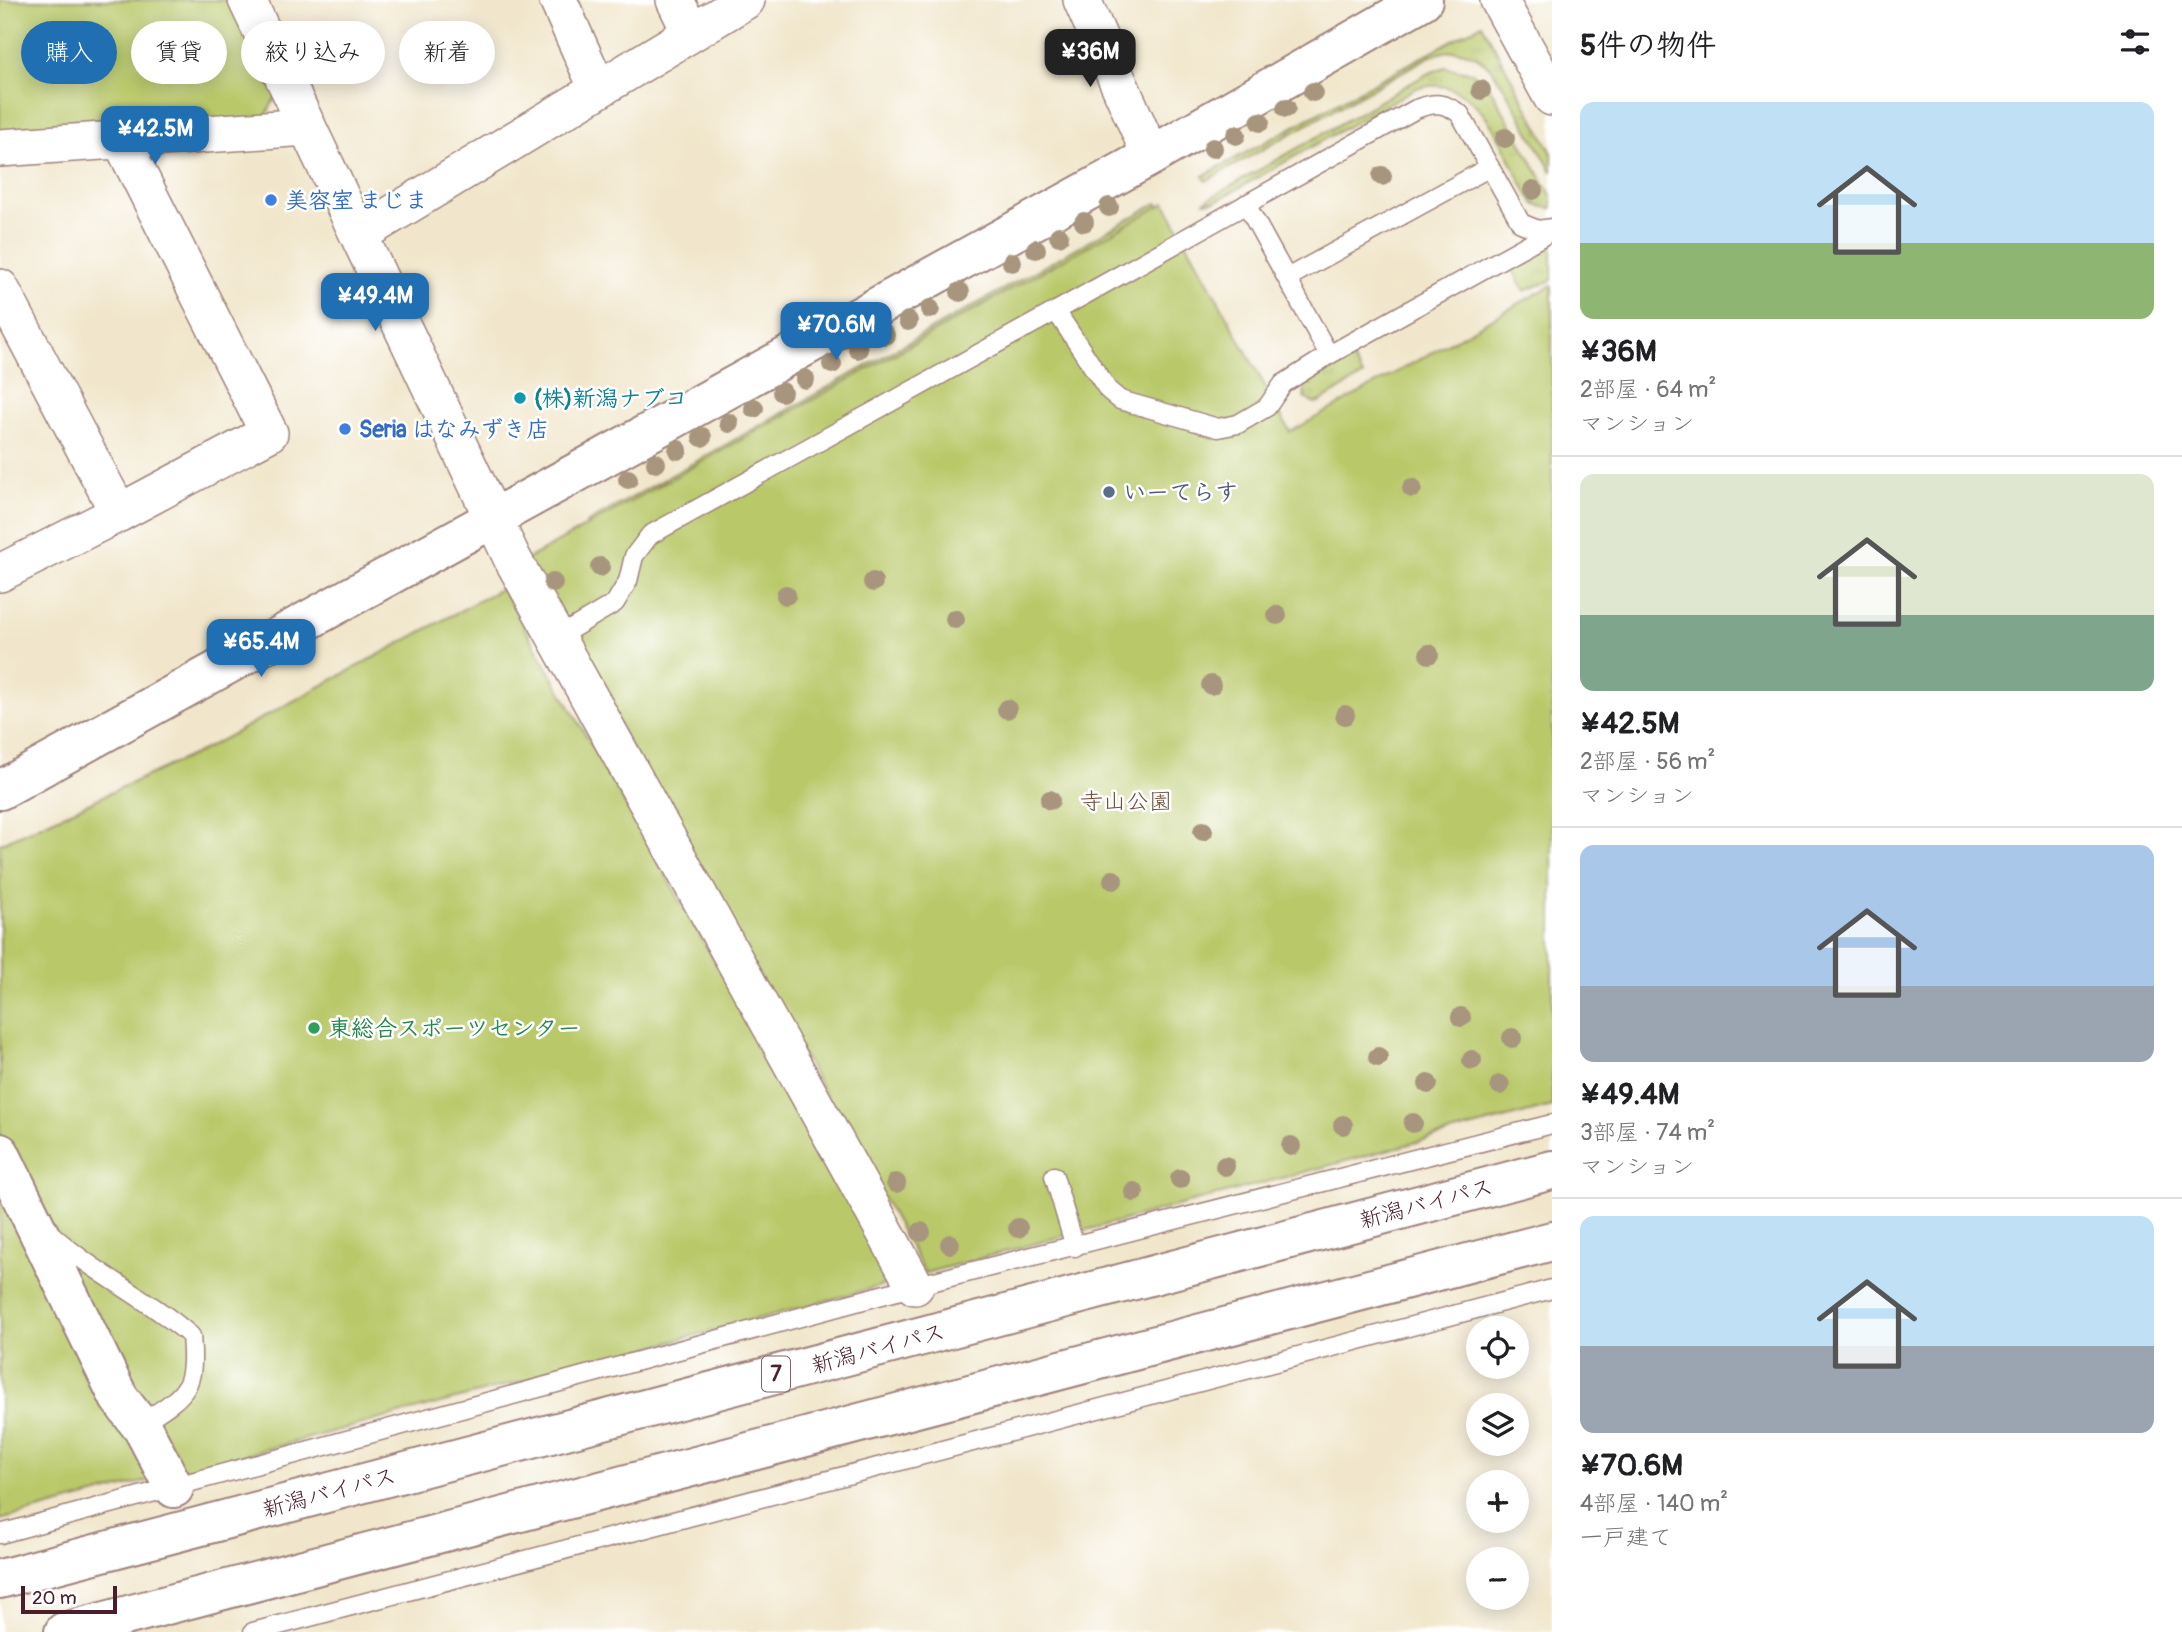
<!DOCTYPE html>
<html lang="ja">
<meta charset="utf-8">
<style>
:root{--surface:#fff;--page:#f2f2f2;--text:#202124;--muted:#757577;--line:#e0e0e0;--accent:#1f6fb2}
body{margin:0;font-family:Pangolin,"Klee One",sans-serif;background:var(--page);color:var(--text);height:100vh;display:flex;flex-direction:column;font-size:26px;white-space:nowrap}
*{box-sizing:border-box;margin:0}
p{font-size:23px;color:var(--muted)}
.icon{flex:none;width:38px;height:38px;fill:none;stroke:currentColor;stroke-width:2;stroke-linecap:round;stroke-linejoin:round}
.map{position:relative;flex:1;overflow:hidden}
.side{display:flex;flex-direction:column;background:var(--surface);width:630px}
.side>*{flex:none}
.guide{position:absolute;left:21px;top:21px;width:665px;height:63px;display:flex;gap:14px}
.fabs{position:absolute;left:1466px;top:1316px;display:grid;gap:14px}
.fabs a{display:grid;place-items:center;width:63px;height:63px;border-radius:50%;background:var(--surface);box-shadow:0 4px 18px #0003;font-size:35px}
.scale{position:absolute;left:21px;bottom:18px;width:96px;box-sizing:border-box;padding-left:7px;border:4px solid #4a1f2b;border-top:0;font-size:19px;line-height:24px;white-space:nowrap;color:#4a1f2b;-webkit-text-stroke:5px #fff;paint-order:stroke}
.price{position:absolute;translate:-50% -60px;padding:0 16px;border-radius:14px;background:var(--accent);color:#fff;font-size:23px;line-height:46px;filter:drop-shadow(0 2px 4px #0008)}
.price::after{content:'';position:absolute;left:50%;top:42px;width:21px;height:16px;margin-left:-10px;background:inherit;clip-path:polygon(0 0,100% 0,50% 100%)}
.price.on{background:#222;color:#fff}
ul{padding:0;list-style:none}
li{display:grid;align-content:center;gap:14px;height:371px;padding:0 28px}
li+li{border-top:2px solid var(--line)}
li span{display:grid;place-items:center;height:217px;border-radius:14px;color:#555}
li>.icon{margin-inline-start:auto}
span .icon{width:126px;height:126px;fill:#fffc;stroke-width:1}
li b{font-size:30px}
h2{display:flex;justify-content:space-between;align-items:center;height:84px;padding:0 28px;font-size:30px}
.tag{padding:0 24px;border-radius:32px;background:var(--surface);box-shadow:0 4px 18px #0003;font-size:24px;line-height:63px}
.tag.on{background:var(--accent);color:#fff}
main{display:flex;flex:1;min-height:0}
.map>svg:first-child{display:block}
</style>
<main>
<div class="map">
<svg width="1552" height="1632" viewBox="0 0 1552 1632">
<defs>
<pattern id="grass-tufts" width="24" height="20" patternUnits="userSpaceOnUse" patternTransform="scale(1.75)"><rect width="24" height="20" fill="#b9c96b"/><path d="M3 7l-1-3M5 7V3M7 7l1-3M15 17l-1-3M17 17v-4M19 17l1-3" fill="none" stroke="#a1ac5d"/></pattern>
</defs>
<rect width="100%" height="100%" fill="#fff"/>
<filter id="ink" filterUnits="userSpaceOnUse"><feTurbulence type="fractalNoise" baseFrequency=".0143" numOctaves="2"/><feDisplacementMap in="SourceGraphic" scale="14" xChannelSelector="R" yChannelSelector="G"/><feConvolveMatrix kernelMatrix="1 2 1 2 8 2 1 2 1" color-interpolation-filters="sRGB"/></filter>
<filter id="wash" filterUnits="userSpaceOnUse"><feTurbulence type="fractalNoise" baseFrequency=".00686" numOctaves="4" result="noise"/><feDisplacementMap in="SourceGraphic" scale="28" xChannelSelector="R" yChannelSelector="G"/><feGaussianBlur stdDeviation="1.57" result="paint"/><feColorMatrix in="noise" values="0 0 0 0 0 0 0 0 0 0 0 0 0 0 0 0 0 1.4 0 .05"/><feComposite in="paint" operator="in"/></filter>
<g filter="url(#wash)">
<rect width="100%" height="100%" fill="#f1e6cb"/>
<g fill="url(#grass-tufts)" stroke="#82744b" stroke-width="2">
<path d="M1482,24L1552,153V172C1541,152 1530,133 1519,114C1499,78 1479,34 1429,57L1206,181L1203,176Z"/>
<path d="M1445,67L1473,73L1489,86L1552,197V209L1536,205L1529,197C1504,152 1481,71 1416,88L1216,201L1203,202L1427,74Z"/>
<polygon points="1157,203 1160,207 589,528 586,523"/>
<polygon points="1552,245 1552,280 1524,291 1511,267"/>
<polygon points="1352,358 1363,376 1319,402 1314,403 1304,398 1305,384"/>
</g>
<g fill="#b9c96b" stroke="#82744b" stroke-width="2">
<polygon points="0,0 247,0 284,80 259,130 0,148"/>
<polygon points="1165,203 1290,432 1552,285 1552,1106 925,1273 526,560"/>
<polygon points="502,588 890,1269 885,1285 0,1520 0,844 205,749"/>
</g>
</g>
<g filter="url(#ink)">
<g fill="none" stroke-linecap="round" stroke-linejoin="round">
<defs>
<g id="service">
<polyline points="1246,204 1329,355"/>
<polyline points="1287,278 1490,167"/>
<path d="M1056,311L1416,109C1435,102 1444,102 1460,114L1521,223L1538,230L1552,228"/>
<polyline points="556,638 615,603 628,581 634,556 650,535 1056,311 1108,390 1120,400 1218,428 1238,424 1267,407 1283,384 1329,355 1552,231"/>
<polyline points="1054,1176 1075,1247"/>
<path d="M52,1235C95,1274 148,1298 191,1336C196,1393 185,1394 139,1425"/>
<polyline points="0,1534 915,1286 1552,1124"/>
<polyline points="253,1632 1552,1289"/>
</g>
<g id="minor">
<polyline points="247,0 512,558 915,1286"/>
<polyline points="558,0 598,89"/>
<polyline points="675,0 691,33"/>
<polyline points="1082,0 1151,156"/>
<polyline points="1499,0 1552,97"/>
<polyline points="0,148 307,127"/>
<polyline points="360,234 746,0"/>
<polyline points="0,288 119,513 0,573"/>
<polyline points="119,513 269,433 121,140"/>
</g>
<g id="tertiary">
<polyline points="0,790 1151,156 1423,0"/>
<polyline points="0,1153 119,1398 143,1429 174,1488"/>
</g>
<g id="trunk">
<polyline points="0,1579 1552,1170"/>
<polyline points="64,1632 1552,1241"/>
</g>
</defs>
<use href="#service" stroke="#9e827b" stroke-width="21"/>
<use href="#minor" stroke="#9e827b" stroke-width="40"/>
<use href="#tertiary" stroke="#9e827b" stroke-width="42"/>
<use href="#trunk" stroke="#9e827b" stroke-width="42"/>
<use href="#service" stroke="#fff" stroke-width="18"/>
<use href="#minor" stroke="#fff" stroke-width="37"/>
<use href="#tertiary" stroke="#fff" stroke-width="38"/>
<use href="#trunk" stroke="#fff" stroke-width="38"/>
</g>
<g fill="#a7957d">
<circle cx="1481" cy="90" r="10"/>
<circle cx="1313" cy="92" r="10"/>
<circle cx="1286" cy="108" r="10"/>
<circle cx="1260" cy="122" r="10"/>
<circle cx="1236" cy="135" r="10"/>
<circle cx="1505" cy="138" r="10"/>
<circle cx="1213" cy="148" r="10"/>
<circle cx="1382" cy="176" r="10"/>
<circle cx="1533" cy="190" r="10"/>
<circle cx="1109" cy="207" r="10"/>
<circle cx="1084" cy="222" r="10"/>
<circle cx="1059" cy="236" r="10"/>
<circle cx="1036" cy="249" r="10"/>
<circle cx="1012" cy="262" r="10"/>
<circle cx="960" cy="292" r="10"/>
<circle cx="930" cy="309" r="10"/>
<circle cx="908" cy="321" r="10"/>
<circle cx="885" cy="335" r="10"/>
<circle cx="858" cy="349" r="10"/>
<circle cx="832" cy="364" r="10"/>
<circle cx="805" cy="379" r="10"/>
<circle cx="782" cy="392" r="10"/>
<circle cx="754" cy="408" r="10"/>
<circle cx="729" cy="423" r="10"/>
<circle cx="702" cy="437" r="10"/>
<circle cx="678" cy="450" r="10"/>
<circle cx="656" cy="463" r="10"/>
<circle cx="628" cy="479" r="10"/>
<circle cx="1412" cy="488" r="10"/>
<circle cx="600" cy="567" r="10"/>
<circle cx="873" cy="582" r="10"/>
<circle cx="553" cy="583" r="10"/>
<circle cx="786" cy="595" r="10"/>
<circle cx="1277" cy="615" r="10"/>
<circle cx="955" cy="619" r="10"/>
<circle cx="1429" cy="654" r="10"/>
<circle cx="1211" cy="685" r="10"/>
<circle cx="1007" cy="709" r="10"/>
<circle cx="1345" cy="715" r="10"/>
<circle cx="1050" cy="800" r="10"/>
<circle cx="1203" cy="831" r="10"/>
<circle cx="1113" cy="880" r="10"/>
<circle cx="1461" cy="1017" r="10"/>
<circle cx="1512" cy="1038" r="10"/>
<circle cx="1378" cy="1057" r="10"/>
<circle cx="1472" cy="1060" r="10"/>
<circle cx="1428" cy="1084" r="10"/>
<circle cx="1500" cy="1085" r="10"/>
<circle cx="1413" cy="1123" r="10"/>
<circle cx="1343" cy="1125" r="10"/>
<circle cx="1291" cy="1146" r="10"/>
<circle cx="1225" cy="1166" r="10"/>
<circle cx="1180" cy="1179" r="10"/>
<circle cx="896" cy="1183" r="10"/>
<circle cx="1134" cy="1192" r="10"/>
<circle cx="1018" cy="1228" r="10"/>
<circle cx="921" cy="1232" r="10"/>
<circle cx="950" cy="1244" r="10"/>
</g>
</g>
<g fill="#3f7fe0" stroke="#fff" stroke-width="2.5">
<circle cx="271" cy="200" r="7"/>
<circle cx="345" cy="429" r="7"/>
</g>
<circle fill="#0f9aa8" stroke="#fff" stroke-width="2.5" cx="520" cy="398" r="7"/>
<circle fill="#5c6f8a" stroke="#fff" stroke-width="2.5" cx="1109" cy="492" r="7"/>
<circle fill="#2e9e5b" stroke="#fff" stroke-width="2.5" cx="314" cy="1028" r="7"/>
<g text-anchor="middle" stroke-width="5" stroke-linejoin="round" paint-order="stroke">
<rect fill="#fff" stroke="#80626b" stroke-width="2" x="762" y="1356.5" width="28" height="35" rx="5"/>
<g font-size="21" font-weight="bold" fill="#4a1f2b">
<text x="776" y="1381">7</text>
</g>
<g font-size="23" font-weight="bold" fill="#366cbe" stroke="#fff" text-anchor="start">
<text x="285" y="208">美容室 まじま</text>
<text x="359" y="437">Seria はなみずき店</text>
</g>
<g font-size="23" font-weight="bold" fill="#0d838f" stroke="#fff" text-anchor="start">
<text x="534" y="406">(株)新潟ナブコ</text>
</g>
<g font-size="23" font-weight="bold" fill="#4e5e75" stroke="#fff" text-anchor="start">
<text x="1123" y="500">いーてらす</text>
</g>
<g font-size="23" fill="#6b523e" stroke="#fff">
<text x="1126" y="809">寺山公園</text>
</g>
<g font-size="23" font-weight="bold" fill="#27864d" stroke="#fff" text-anchor="start">
<text x="328" y="1036">東総合スポーツセンター</text>
</g>
<g font-size="23" fill="#4a1f2b" stroke="#fff">
<text transform="translate(1426 1203) rotate(-15)" y="8">新潟バイパス</text>
<text transform="translate(878 1348) rotate(-15)" y="8">新潟バイパス</text>
<text transform="translate(329 1492) rotate(-15)" y="8">新潟バイパス</text>
</g>
</g>
</svg>
<div class="fabs">
<a><svg class="icon" aria-label="locate" viewBox="0 0 24 24"><circle cx="12" cy="12" r="6"/><path d="M12 2v4M12 18v4M2 12h4M18 12h4"/></svg></a>
<a><svg class="icon" aria-label="layers" viewBox="0 0 24 24"><path d="M12 4l9 5-9 5-9-5zM3 14l9 5 9-5"/></svg></a>
<a>+</a>
<a>−</a>
</div>
<div class="scale">20 m</div>
<b class="price on" style="left:1090px;top:89px">¥36M</b>
<b class="price" style="left:155px;top:166px">¥42.5M</b>
<b class="price" style="left:375px;top:333px">¥49.4M</b>
<b class="price" style="left:836px;top:362px">¥70.6M</b>
<b class="price" style="left:261px;top:679px">¥65.4M</b>
<div class="guide">
<a class="tag on">購入</a>
<a class="tag">賃貸</a>
<a class="tag">絞り込み</a>
<a class="tag">新着</a>
</div>
</div>
<section class="side">
<h2>5件の物件<svg class="icon" aria-label="filters" viewBox="0 0 24 24"><path d="M4 7h16M4 17h16"/><circle cx="9" cy="7" r="2"/><circle cx="15" cy="17" r="2"/></svg></h2>
<ul>
<li><span style="background:linear-gradient(#bfe0f5 65%,#8fb573 0)"><svg class="icon" aria-label="home" viewBox="0 0 24 24"><path d="M3 11l9-7 9 7M6 9v11h12V9"/></svg></span><div><b>¥36M</b><p>2部屋 · 64 m²</p><p>マンション</p></div></li>
<li><span style="background:linear-gradient(#dfe7d0 65%,#7fa58c 0)"><svg class="icon" aria-label="home" viewBox="0 0 24 24"><path d="M3 11l9-7 9 7M6 9v11h12V9"/></svg></span><div><b>¥42.5M</b><p>2部屋 · 56 m²</p><p>マンション</p></div></li>
<li><span style="background:linear-gradient(#a9c7e8 65%,#9aa5b1 0)"><svg class="icon" aria-label="home" viewBox="0 0 24 24"><path d="M3 11l9-7 9 7M6 9v11h12V9"/></svg></span><div><b>¥49.4M</b><p>3部屋 · 74 m²</p><p>マンション</p></div></li>
<li><span style="background:linear-gradient(#bfe0f5 60%,#9aa5b1 0)"><svg class="icon" aria-label="home" viewBox="0 0 24 24"><path d="M3 11l9-7 9 7M6 9v11h12V9"/></svg></span><div><b>¥70.6M</b><p>4部屋 · 140 m²</p><p>一戸建て</p></div></li>
</ul>
</section>
</main>
